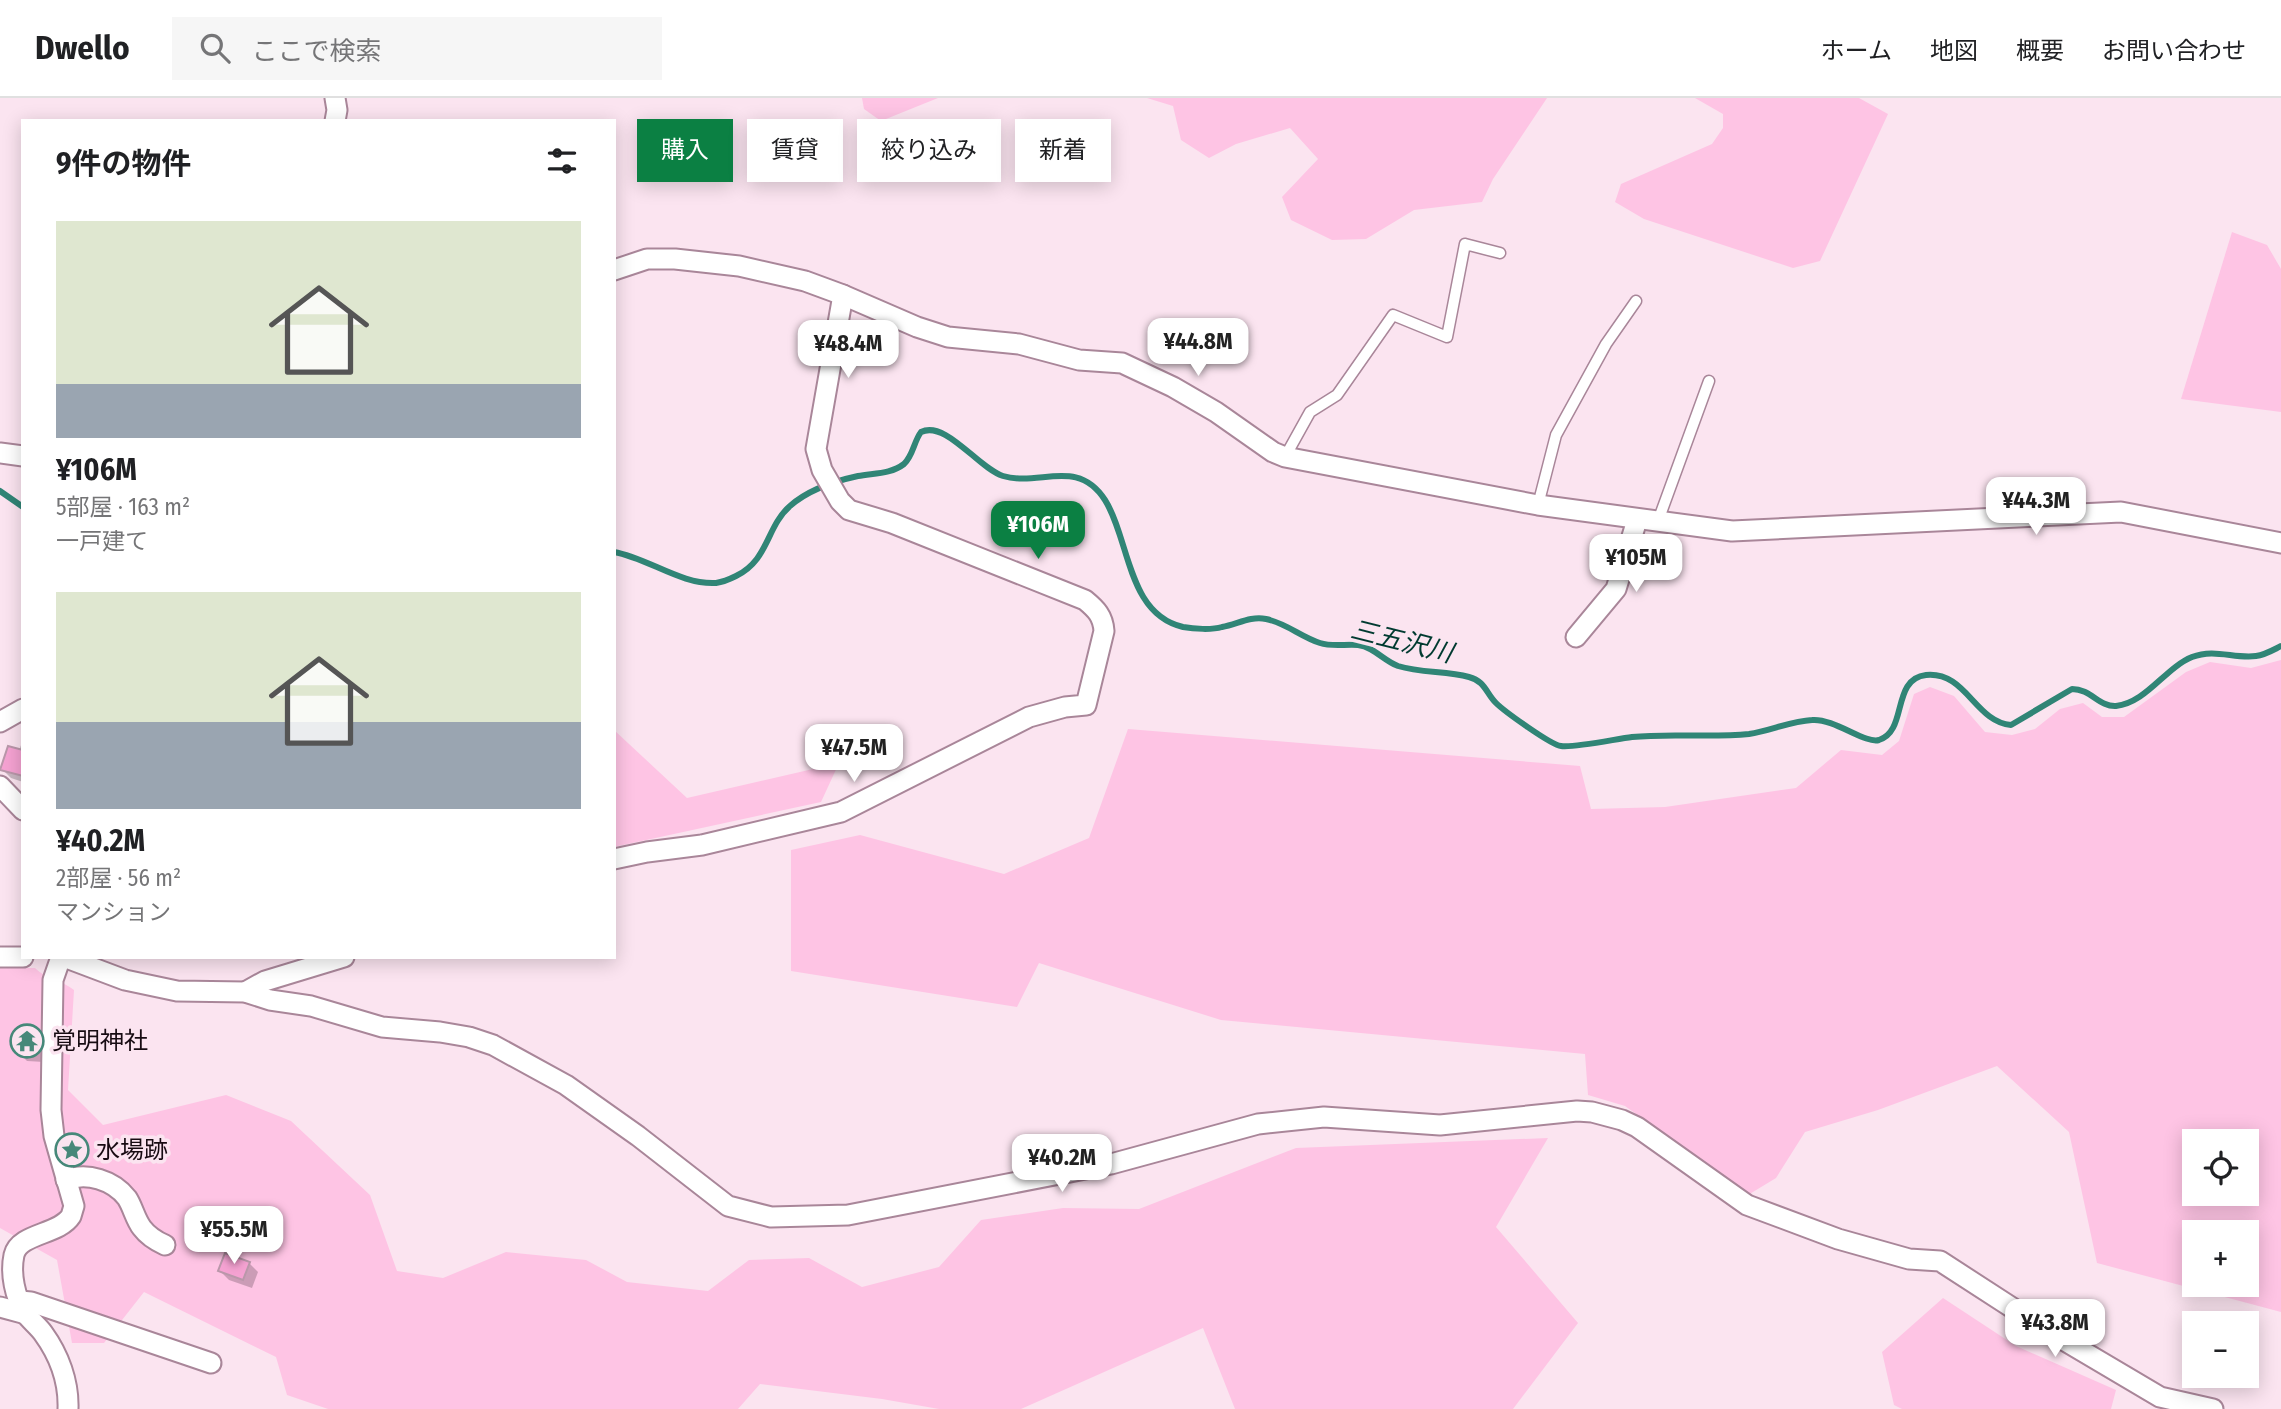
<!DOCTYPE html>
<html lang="ja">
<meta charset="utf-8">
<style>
:root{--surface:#fff;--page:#f6f6f6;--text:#202124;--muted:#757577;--line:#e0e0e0;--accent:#0b8043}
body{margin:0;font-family:"Fira Sans Condensed","Noto Sans JP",sans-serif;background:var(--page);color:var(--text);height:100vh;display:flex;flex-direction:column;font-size:26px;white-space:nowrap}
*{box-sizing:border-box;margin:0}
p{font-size:23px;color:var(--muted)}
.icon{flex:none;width:38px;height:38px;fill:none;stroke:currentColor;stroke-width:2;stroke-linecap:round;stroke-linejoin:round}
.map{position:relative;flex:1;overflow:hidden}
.drawer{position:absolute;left:21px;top:21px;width:595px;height:840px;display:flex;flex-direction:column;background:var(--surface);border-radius:0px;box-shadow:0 4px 18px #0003}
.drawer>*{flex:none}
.banner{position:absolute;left:637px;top:21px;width:665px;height:63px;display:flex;gap:14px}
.buttons{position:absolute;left:2182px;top:1031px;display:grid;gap:14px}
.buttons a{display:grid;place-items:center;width:77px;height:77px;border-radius:0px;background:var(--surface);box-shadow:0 4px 18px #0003;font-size:35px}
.price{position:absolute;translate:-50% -60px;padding:0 16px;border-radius:14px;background:#fff;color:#222;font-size:23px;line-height:46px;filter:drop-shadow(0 2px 4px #0008)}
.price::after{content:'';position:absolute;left:50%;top:42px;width:21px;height:16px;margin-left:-10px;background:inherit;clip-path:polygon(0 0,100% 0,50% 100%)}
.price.active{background:var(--accent);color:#fff}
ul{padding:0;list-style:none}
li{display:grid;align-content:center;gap:14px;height:371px;padding:0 35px}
li span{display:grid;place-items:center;height:217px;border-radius:0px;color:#555}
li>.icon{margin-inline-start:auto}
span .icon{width:126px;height:126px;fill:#fffc;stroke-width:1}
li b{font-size:30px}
h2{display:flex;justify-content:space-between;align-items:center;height:84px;padding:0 35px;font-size:30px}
.chip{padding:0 24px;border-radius:0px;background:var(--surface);box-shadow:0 4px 18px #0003;font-size:24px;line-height:63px}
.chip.active{background:var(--accent);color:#fff}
header{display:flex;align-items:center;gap:42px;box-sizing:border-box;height:98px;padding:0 35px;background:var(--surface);border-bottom:2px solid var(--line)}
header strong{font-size:33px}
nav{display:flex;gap:38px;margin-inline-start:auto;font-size:24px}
.search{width:490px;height:63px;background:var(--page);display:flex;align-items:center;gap:18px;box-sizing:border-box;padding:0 24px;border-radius:0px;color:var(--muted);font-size:26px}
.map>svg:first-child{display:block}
</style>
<header>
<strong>Dwello</strong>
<div class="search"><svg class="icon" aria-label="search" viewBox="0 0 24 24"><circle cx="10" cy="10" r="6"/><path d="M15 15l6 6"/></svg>ここで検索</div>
<nav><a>ホーム</a><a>地図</a><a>概要</a><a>お問い合わせ</a></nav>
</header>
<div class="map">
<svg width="2281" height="1311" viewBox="0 0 2281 1311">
<rect width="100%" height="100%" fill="#fbe4f0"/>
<g fill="#fec4e4" fill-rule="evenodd">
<polygon points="862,0 938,0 881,23 864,11"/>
<polygon points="1147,0 1547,0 1493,81 1482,104 1414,112 1366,141 1332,142 1291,122 1282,99 1318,61 1290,30 1236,46 1209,60 1181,42 1173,8"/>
<polygon points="1695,0 1859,0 1888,16 1820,163 1793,170 1644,121 1615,104 1621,86 1712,46 1723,30 1723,16"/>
<polygon points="2232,134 2267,147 2281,171 2281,314 2181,301"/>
<path d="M2281,562V1214L2097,1165L2069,1034L1997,968L1878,1012L1805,1034L1776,1080L1748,1097L1625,1008L1588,997L1585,956L1221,922L1039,865L1017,909L791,873V752L860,737L1004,776L1089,740L1128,631L1580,668L1591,711L1665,709L1796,690L1841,652L1882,657L1899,643L1914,596L1930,589L1954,598L1985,634L2012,637L2035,631L2060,611L2083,605L2102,619H2124L2186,574L2210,564L2251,570ZM2194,1043H2247V1096H2194ZM2194,1134H2247V1186H2194Z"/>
<polygon points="614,632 687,700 839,665 821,704 614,749"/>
<path d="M0,870H35C46,881 62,882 74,892L68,992L103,1027L226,997L291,1023L370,1097L397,1173L443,1180L506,1154L586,1162L627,1184L708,1193L749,1162L809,1160L862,1189L939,1169L981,1122L1063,1110L1139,1111L1296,1050L1548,1040L1496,1129L1578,1225L1513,1311H1235L1203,1230L1021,1311H939L882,1301L760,1286L738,1311H328L287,1297L276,1259L144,1194L104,1245H72L57,1162L0,1130Z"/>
<polygon points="1943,1200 2016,1248 2116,1292 2111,1311 1902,1311 1894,1307 1882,1254"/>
</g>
<g fill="#0003">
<polygon points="23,641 23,684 11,680 2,671 19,653"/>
<polygon points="37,933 45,942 44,964 27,963 18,954"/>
<polygon points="249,1165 258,1174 252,1190 229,1182 220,1173"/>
</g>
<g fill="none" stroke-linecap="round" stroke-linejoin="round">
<g stroke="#308576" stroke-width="6">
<polyline points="0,393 23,409"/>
<path d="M614,454C648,460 681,487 716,485C723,484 730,481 736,478C769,462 766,429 790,408C808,392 835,383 858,378C874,375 891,376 904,366C913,358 914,343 921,334C946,322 978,370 1003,378C1040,389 1077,359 1105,402C1130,442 1127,516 1183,529C1194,531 1212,532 1222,529C1238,526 1250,518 1266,521C1286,525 1301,539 1320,545C1332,549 1345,546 1358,547C1374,549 1384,563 1398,568C1421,575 1446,573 1469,579C1485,583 1486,595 1496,605C1504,613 1551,647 1561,648C1574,650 1616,641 1632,639C1670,635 1710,640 1749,636C1770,633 1791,623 1812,622C1834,620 1865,646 1879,642C1908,633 1891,581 1926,577C1966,573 1975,624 2011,627L2072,591C2091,591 2099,609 2116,608C2146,605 2165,570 2192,559C2215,550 2234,561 2256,558C2265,557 2273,552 2281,548"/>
</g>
</g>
<g fill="#f5a2d2" stroke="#ba97aa" stroke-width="2">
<polygon points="8,648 23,652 23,678 0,672"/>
<polygon points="18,930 37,931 36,956 17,955"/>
<polygon points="225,1155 250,1164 243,1182 218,1173"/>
</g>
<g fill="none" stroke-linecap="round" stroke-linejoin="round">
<defs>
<g id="service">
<polyline points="1285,359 1310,314 1337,297 1393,217 1447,239 1465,146 1500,155"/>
<polyline points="1538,407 1556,337 1606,246 1636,203"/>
<polyline points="1658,423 1709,283"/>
</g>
<g id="minor">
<polyline points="335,0 337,12 335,23"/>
<polyline points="614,172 647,161 675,161 739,168 805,183 843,197 917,229 948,239 1019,246 1079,262 1122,265 1173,289 1216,314 1273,354 1285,359 1538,407 1732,433 2121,414 2281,445"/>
<polyline points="0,355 23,358"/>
<polyline points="1576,539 1616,491 1637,422"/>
<polyline points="0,624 23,611"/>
<polyline points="0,688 23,712"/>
<path d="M614,761L647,754L702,747L841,714L1029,619L1065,609L1086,607L1104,533C1103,518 1096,511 1085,502L892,425L849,412L840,403L822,372L816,351L843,197"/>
<polyline points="0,859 23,859"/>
<path d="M61,859L53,882L51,1012L54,1038L74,1108C73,1111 72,1115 71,1118C59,1137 19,1135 14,1157C10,1176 15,1199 25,1215C30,1222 38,1228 43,1235C59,1257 69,1284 68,1311"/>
<polyline points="64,859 125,882 177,893 245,894 270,902 311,908 382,929 440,934 469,939 493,947 566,987 638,1038 728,1108 771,1119 848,1117 1111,1066 1258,1026 1324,1019 1440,1027 1577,1013 1592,1014 1622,1022 1637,1029 1747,1107 1838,1141 1909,1161 1940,1163 2045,1231 2160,1299 2213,1311"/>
<polyline points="245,894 265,883 344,859"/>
<path d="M66,1082C87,1074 113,1082 127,1100C133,1109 135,1121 142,1130C148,1138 156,1143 165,1147"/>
<polyline points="20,1203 31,1204 211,1265"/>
<polyline points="0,1209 26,1216"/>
</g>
</defs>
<use href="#service" stroke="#a98699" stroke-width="13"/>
<use href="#minor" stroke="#a98699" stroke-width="23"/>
<use href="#service" stroke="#fff" stroke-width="10"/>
<use href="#minor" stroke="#fff" stroke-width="19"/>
</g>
<defs>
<symbol id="temple-ring" viewBox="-11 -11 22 22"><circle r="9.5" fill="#fbe4f0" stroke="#468879" stroke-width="1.5"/><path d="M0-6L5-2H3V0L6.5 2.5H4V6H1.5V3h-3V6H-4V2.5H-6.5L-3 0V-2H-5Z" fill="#468879"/></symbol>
<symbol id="sight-ring" viewBox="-11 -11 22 22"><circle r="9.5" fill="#fbe4f0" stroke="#468879" stroke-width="1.5"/><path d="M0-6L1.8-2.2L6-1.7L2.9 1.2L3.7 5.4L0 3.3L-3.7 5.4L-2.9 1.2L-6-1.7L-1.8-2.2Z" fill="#468879"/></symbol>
</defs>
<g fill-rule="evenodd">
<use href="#temple-ring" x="8" y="924" width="38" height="38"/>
<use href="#sight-ring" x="53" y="1033" width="38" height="38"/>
</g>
<g text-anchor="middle" stroke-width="7" stroke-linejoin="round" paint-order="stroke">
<g font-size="24" fill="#170b12" stroke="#fbe4f0" text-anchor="start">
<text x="52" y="951">覚明神社</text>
<text x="96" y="1060">水場跡</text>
</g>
<g font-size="26" font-style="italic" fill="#003a30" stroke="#fbe4f0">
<text transform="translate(1402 543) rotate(14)" y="9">三五沢川</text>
</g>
</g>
</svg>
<div class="buttons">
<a><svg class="icon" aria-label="locate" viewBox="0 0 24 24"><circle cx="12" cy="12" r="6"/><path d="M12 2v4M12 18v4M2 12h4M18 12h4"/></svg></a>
<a>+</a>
<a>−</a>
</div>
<b class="price" style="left:1198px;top:280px">¥44.8M</b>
<b class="price" style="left:848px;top:282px">¥48.4M</b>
<b class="price" style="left:2036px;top:439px">¥44.3M</b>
<b class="price active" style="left:1038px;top:463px">¥106M</b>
<b class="price" style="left:1636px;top:496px">¥105M</b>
<b class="price" style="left:854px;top:686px">¥47.5M</b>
<b class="price" style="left:1062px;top:1096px">¥40.2M</b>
<b class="price" style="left:234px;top:1168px">¥55.5M</b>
<b class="price" style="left:2055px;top:1261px">¥43.8M</b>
<div class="banner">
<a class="chip active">購入</a>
<a class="chip">賃貸</a>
<a class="chip">絞り込み</a>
<a class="chip">新着</a>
</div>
<section class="drawer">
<h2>9件の物件<svg class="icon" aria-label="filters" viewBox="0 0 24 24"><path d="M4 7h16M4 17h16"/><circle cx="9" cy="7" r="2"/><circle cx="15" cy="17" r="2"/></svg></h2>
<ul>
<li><span style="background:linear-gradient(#dfe7d0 75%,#9aa5b1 0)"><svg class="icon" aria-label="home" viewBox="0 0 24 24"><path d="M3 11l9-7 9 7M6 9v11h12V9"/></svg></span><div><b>¥106M</b><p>5部屋 · 163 m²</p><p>一戸建て</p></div></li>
<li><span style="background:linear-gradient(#dfe7d0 60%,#9aa5b1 0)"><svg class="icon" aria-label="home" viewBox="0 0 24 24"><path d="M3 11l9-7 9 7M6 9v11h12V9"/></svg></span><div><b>¥40.2M</b><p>2部屋 · 56 m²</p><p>マンション</p></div></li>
</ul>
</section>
</div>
